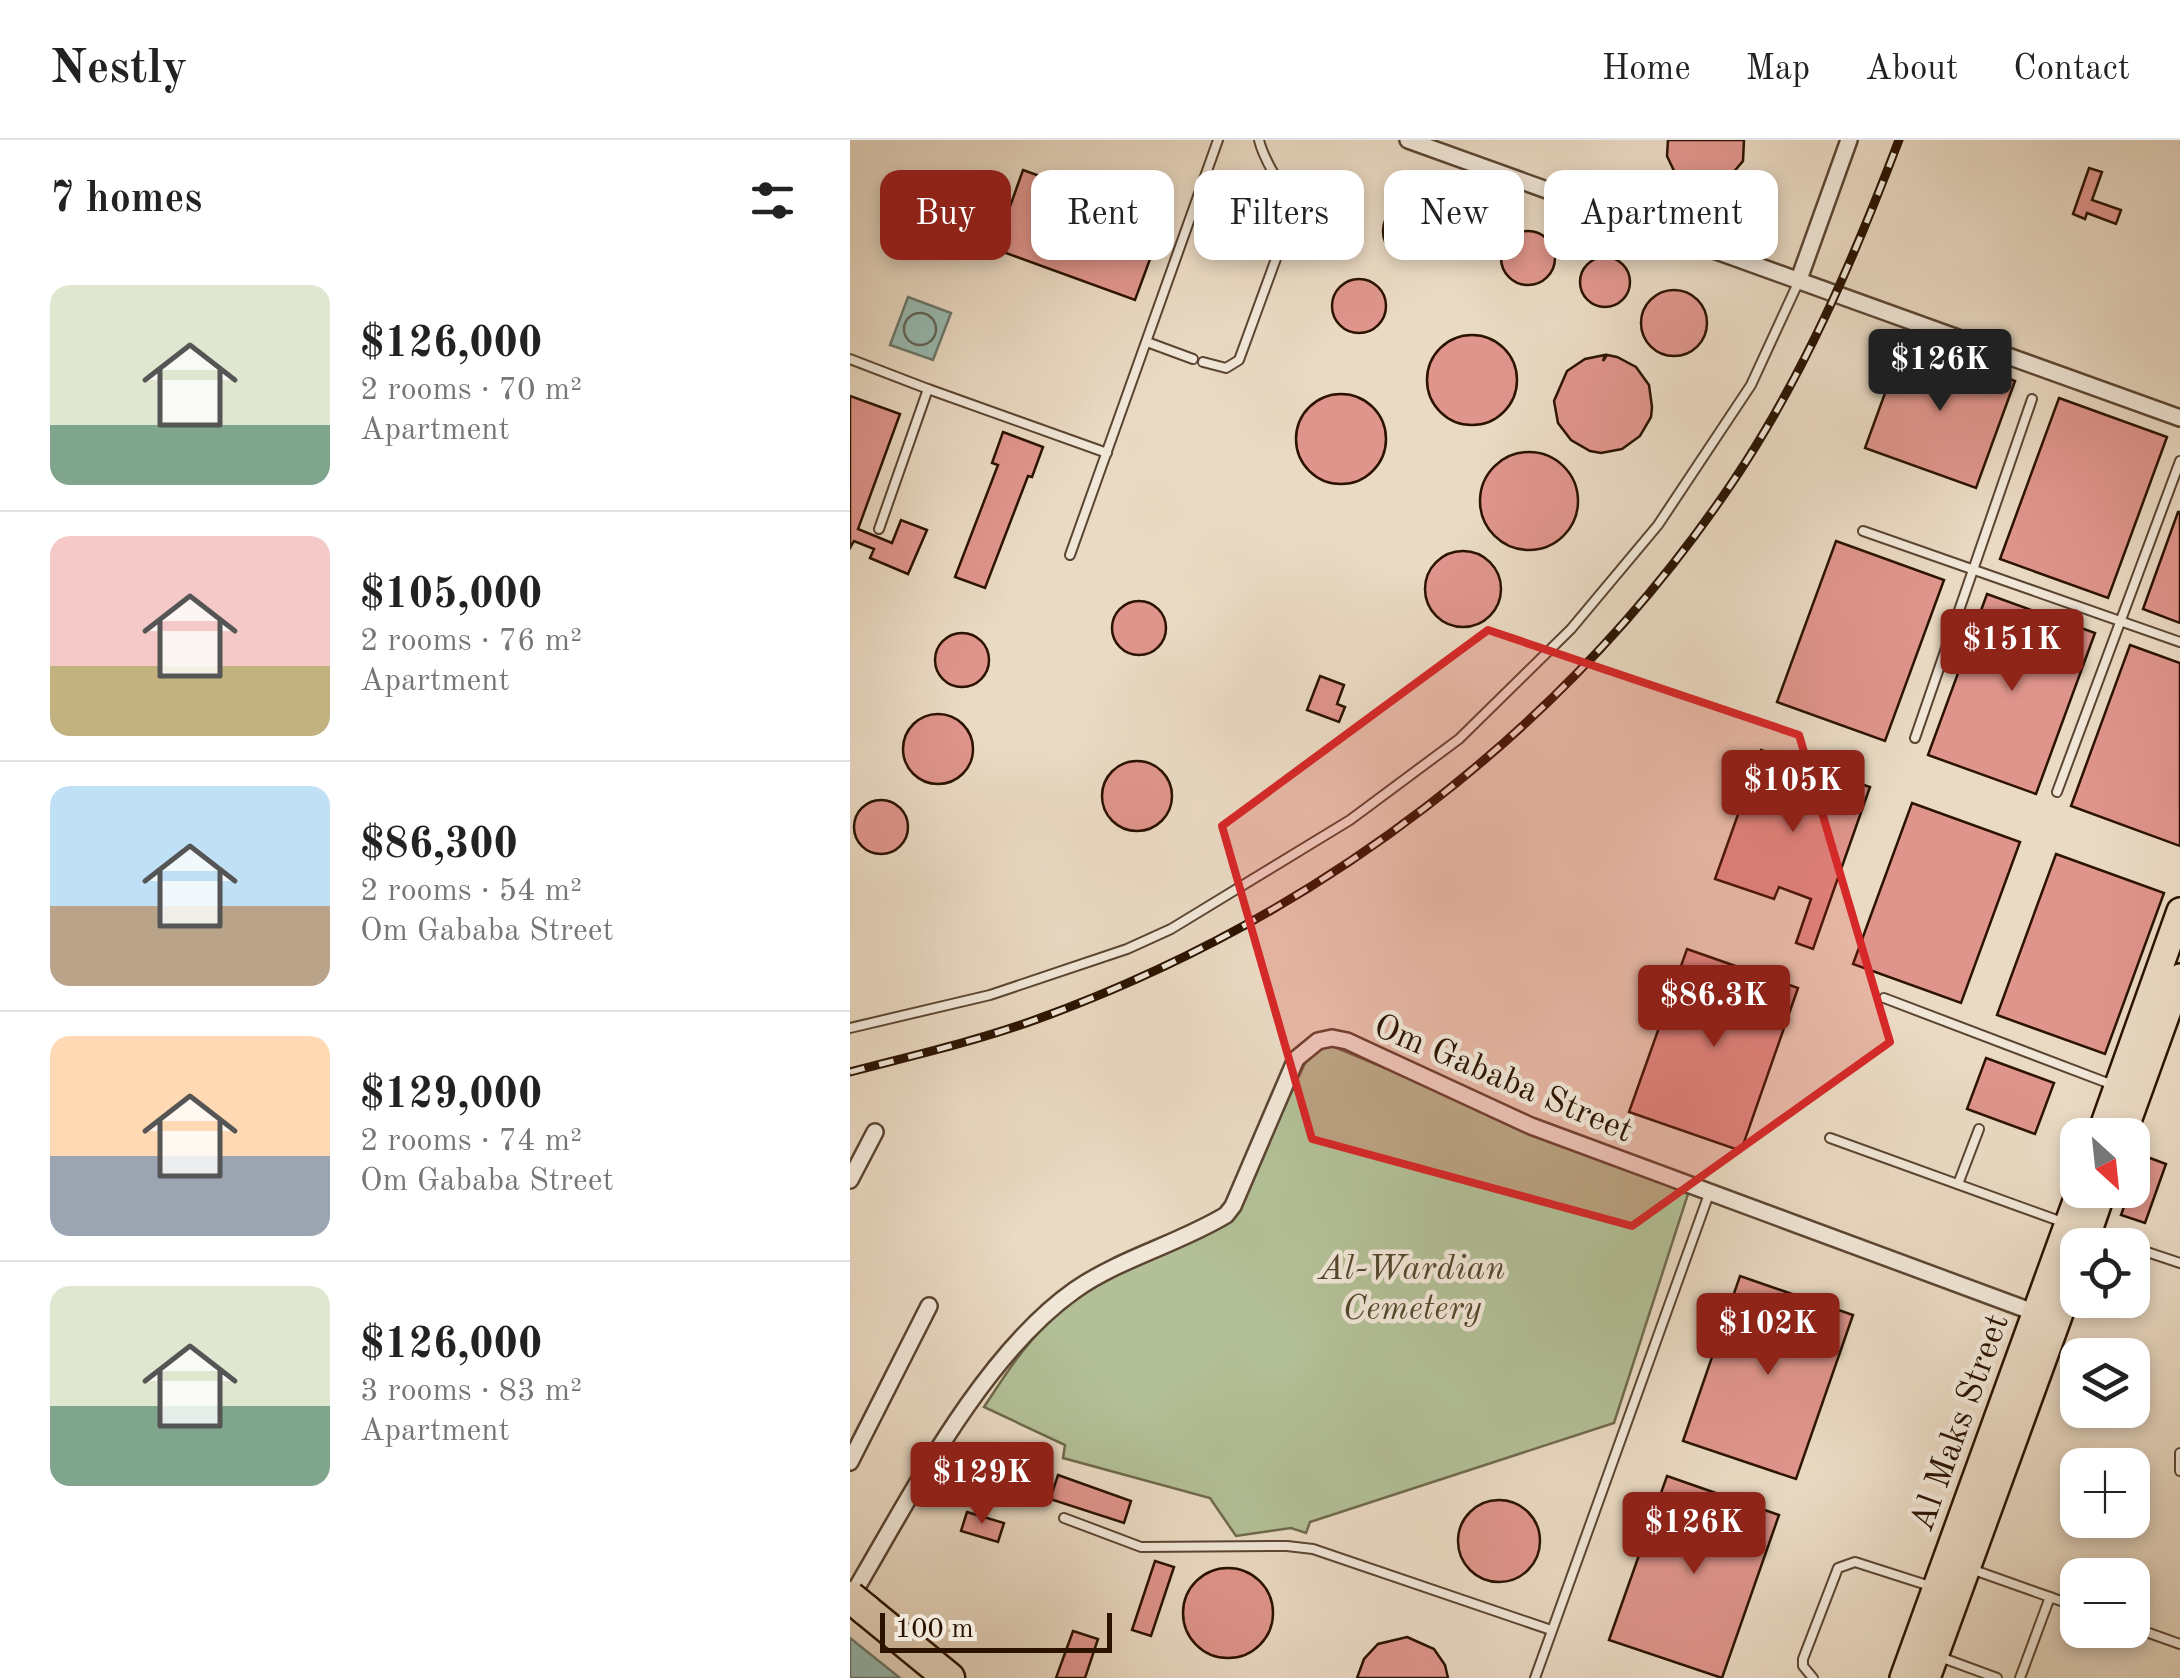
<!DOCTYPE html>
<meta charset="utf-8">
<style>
:root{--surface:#fff;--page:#f2f2f2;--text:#222;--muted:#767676;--line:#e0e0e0;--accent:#8f2418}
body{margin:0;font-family:"Old Standard TT",serif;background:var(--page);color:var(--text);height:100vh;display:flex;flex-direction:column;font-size:38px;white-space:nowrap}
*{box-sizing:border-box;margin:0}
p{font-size:32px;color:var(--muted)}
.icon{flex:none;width:55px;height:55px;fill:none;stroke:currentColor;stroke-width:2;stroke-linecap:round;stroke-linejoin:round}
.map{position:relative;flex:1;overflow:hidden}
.sheet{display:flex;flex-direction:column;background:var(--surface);width:850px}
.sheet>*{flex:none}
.hud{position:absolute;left:30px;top:30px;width:950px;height:90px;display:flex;gap:20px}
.needle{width:65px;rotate:153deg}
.controls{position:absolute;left:1210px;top:978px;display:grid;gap:20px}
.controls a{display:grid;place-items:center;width:90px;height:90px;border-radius:20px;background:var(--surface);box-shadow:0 5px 15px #0003;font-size:50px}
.scale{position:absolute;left:30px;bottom:25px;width:232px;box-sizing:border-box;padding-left:10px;border:5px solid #2b1300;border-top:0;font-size:28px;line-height:35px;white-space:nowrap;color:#2b1300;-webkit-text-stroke:8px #f1e7d8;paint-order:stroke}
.price{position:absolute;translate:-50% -85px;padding:0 22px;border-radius:10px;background:var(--accent);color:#fff;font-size:32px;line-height:65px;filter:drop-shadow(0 2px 5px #0008)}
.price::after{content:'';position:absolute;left:50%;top:60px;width:30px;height:22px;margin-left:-15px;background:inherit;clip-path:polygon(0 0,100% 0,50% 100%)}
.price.selected{background:#222;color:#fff}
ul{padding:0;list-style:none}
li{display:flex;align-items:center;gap:30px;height:250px;padding:0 50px}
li+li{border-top:2px solid var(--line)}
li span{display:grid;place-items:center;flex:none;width:280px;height:200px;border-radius:20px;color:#555}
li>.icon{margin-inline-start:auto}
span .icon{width:120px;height:120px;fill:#fffc;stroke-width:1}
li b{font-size:42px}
h2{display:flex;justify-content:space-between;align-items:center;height:120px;padding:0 50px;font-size:42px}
.tag{padding:0 35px;border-radius:20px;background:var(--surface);box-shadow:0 5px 15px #0003;font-size:35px;line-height:90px}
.tag.selected{background:var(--accent);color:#fff}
header{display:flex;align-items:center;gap:60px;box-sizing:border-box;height:140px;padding:0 50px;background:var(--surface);border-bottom:2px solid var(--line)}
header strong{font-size:48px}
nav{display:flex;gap:55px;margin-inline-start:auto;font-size:35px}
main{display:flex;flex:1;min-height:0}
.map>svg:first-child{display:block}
</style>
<header>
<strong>Nestly</strong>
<nav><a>Home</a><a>Map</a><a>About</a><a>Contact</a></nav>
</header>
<main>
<section class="sheet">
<h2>7 homes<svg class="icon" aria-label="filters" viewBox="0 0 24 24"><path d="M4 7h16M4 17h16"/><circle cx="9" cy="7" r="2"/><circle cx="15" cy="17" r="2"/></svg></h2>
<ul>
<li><span style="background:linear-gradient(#dfe7d0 70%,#7fa58c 0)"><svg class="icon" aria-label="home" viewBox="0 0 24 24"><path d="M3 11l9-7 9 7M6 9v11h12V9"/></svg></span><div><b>$126,000</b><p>2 rooms · 70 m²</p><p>Apartment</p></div></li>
<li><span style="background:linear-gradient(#f6c9c9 65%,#c2b280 0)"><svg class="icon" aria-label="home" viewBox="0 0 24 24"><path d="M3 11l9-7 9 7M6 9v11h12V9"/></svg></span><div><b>$105,000</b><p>2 rooms · 76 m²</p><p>Apartment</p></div></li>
<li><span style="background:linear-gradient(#bfe0f5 60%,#b9a48a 0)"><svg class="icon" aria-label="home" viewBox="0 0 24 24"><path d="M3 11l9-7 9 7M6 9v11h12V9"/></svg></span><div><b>$86,300</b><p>2 rooms · 54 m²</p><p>Om Gababa Street</p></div></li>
<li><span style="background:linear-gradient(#ffd9b3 60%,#9aa5b1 0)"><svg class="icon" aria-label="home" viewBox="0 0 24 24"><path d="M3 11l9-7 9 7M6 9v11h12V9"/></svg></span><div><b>$129,000</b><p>2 rooms · 74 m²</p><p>Om Gababa Street</p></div></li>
<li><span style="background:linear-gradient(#dfe7d0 60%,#7fa58c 0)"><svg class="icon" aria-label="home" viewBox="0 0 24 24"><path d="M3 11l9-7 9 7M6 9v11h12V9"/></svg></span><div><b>$126,000</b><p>3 rooms · 83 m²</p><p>Apartment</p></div></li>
</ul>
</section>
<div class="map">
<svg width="1330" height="1538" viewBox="0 0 1330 1538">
<rect width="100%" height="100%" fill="#eadac3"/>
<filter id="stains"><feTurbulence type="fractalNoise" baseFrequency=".002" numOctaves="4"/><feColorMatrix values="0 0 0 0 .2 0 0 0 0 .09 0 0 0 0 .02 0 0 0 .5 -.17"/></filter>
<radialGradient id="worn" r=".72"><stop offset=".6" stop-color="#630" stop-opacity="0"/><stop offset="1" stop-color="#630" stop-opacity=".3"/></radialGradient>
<path fill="#b3c097" stroke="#6f6a4c" stroke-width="2.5" d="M482,906L838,1054L764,1283L460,1382L456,1393L441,1388L386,1396L360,1358L213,1318L215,1305L134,1267C154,1237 173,1206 200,1181C249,1134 319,1109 381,1081L456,921L469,908Z"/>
<g fill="#98bbb2" stroke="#6c786b" stroke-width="2.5">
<polygon points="58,157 101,173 83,220 40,205"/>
<polygon points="0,1498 50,1538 0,1538"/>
</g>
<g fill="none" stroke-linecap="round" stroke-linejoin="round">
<circle stroke="#626759" stroke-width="2.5" cx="70" cy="189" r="16"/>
</g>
<g fill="#e0958c" stroke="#2b1300" stroke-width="2.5">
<polygon points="818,0 894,0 893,21 875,42 848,47 825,33 817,16"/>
<polygon points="1239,28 1252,32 1242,60 1271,70 1266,84 1237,73 1235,79 1223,74"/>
<polygon points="173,30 314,81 285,160 145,109"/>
<circle cx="560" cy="91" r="27"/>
<circle cx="678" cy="118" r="27"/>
<circle cx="755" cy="142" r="25"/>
<circle cx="509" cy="166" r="27"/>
<circle cx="824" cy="183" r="33"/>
<circle cx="622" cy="240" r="45"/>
<polygon points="1054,201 1165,241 1126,348 1015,308"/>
<polygon points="755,215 753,221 757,215 767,217 786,227 799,245 802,267 801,277 790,296 772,309 751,313 740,311 721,300 708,283 704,261 717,231 735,219"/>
<circle cx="491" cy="299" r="45"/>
<polygon points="0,256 50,274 8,389 42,403 51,380 77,390 58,434 20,418 24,409 4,401 0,408"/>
<polygon points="1209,258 1317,297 1258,458 1150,419"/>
<polygon points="153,292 193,307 182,337 178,336 135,448 105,437 148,325 142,323"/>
<circle cx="679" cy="361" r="49"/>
<polygon points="1328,372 1330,372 1330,483 1293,469"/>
<polygon points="986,401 1094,440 1035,601 927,562"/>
<circle cx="613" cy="449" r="38"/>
<polygon points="1137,454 1245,493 1186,654 1078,615"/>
<circle cx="289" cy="488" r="27"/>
<circle cx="112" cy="520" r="27"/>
<polygon points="1280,505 1330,523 1330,706 1221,666"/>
<polygon points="470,536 494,545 487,564 495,567 489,582 457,570"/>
<circle cx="88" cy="609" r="35"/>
<polygon points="911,610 1020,647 963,809 946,803 961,759 929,747 924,759 865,739"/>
<circle cx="287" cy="656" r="35"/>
<circle cx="31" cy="687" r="27"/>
<polygon points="1062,663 1170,702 1111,863 1003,824"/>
<polygon points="1206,714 1314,753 1255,914 1147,875"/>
<polygon points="837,809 948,848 891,1011 779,972"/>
<polygon points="1136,918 1204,943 1185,994 1117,969"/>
<polygon points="1292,1015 1316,1024 1295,1083 1271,1075 1280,1050 1282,1050"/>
<polygon points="890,1136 1003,1175 946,1339 833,1301"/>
<polygon points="157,1319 184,1328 176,1350 150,1341"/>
<polygon points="208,1335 281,1361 274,1383 200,1359"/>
<polygon points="817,1336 929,1375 872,1538 759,1500"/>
<circle cx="649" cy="1401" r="41"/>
<polygon points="117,1372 154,1383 148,1402 111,1391"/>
<polygon points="305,1421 324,1427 301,1496 282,1490"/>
<circle cx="378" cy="1473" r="45"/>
<polygon points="223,1491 248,1499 235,1538 206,1538"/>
<polygon points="557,1497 584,1509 595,1525 598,1538 507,1538 514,1519 528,1504"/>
</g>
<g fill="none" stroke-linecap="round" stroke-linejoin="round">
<defs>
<g id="lane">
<polyline points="297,202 343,219"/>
<polyline points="0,219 78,249 29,389"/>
<path d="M353,222L376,228L389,220L439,83C442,50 416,31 409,0"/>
<polyline points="78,249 257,313"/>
<polyline points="1013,391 1330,502"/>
<polyline points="220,415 368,0"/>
<polyline points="1065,598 1182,259"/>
<polyline points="1207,652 1330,321"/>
<polyline points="1034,858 1263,945"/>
<polyline points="0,888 140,855 277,809 321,789 500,680 609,599 721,489 808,385 901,245 948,143"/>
<polyline points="980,998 1215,1083"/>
<polyline points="1108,1044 1129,989"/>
<polyline points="1244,1094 1278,1105"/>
<polyline points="1282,1107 1330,1123"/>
<polyline points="1330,1313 1330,1331"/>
<polyline points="214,1378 291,1407 437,1406 463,1409 701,1490"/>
<polyline points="1121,1429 1228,1467"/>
<polyline points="1282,1487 1330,1504"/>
<polyline points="1090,1517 1147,1538"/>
<polyline points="685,1538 859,1054"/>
<polyline points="963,1538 953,1526 953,1519 988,1428 1005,1422 1080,1446"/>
<polyline points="1170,1538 1200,1457"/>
</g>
<g id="street">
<polyline points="558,0 1330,278"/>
<polyline points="948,142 999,0"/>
<polyline points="0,1040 25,992"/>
<polyline points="0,1322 79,1166"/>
<path d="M0,1459C59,1360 130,1217 225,1150C271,1118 328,1104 376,1075L383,1066L446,919L468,901L482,898L497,901L681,986L1186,1173"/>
</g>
<g id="primary">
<polyline points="1250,995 1330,771"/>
<polyline points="1273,995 1330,837"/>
<polyline points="1234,1105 1253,1050"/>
<polyline points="1053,1538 1230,1050"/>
<polyline points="1077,1538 1228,1124"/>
</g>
<polyline id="highway" points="16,1470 99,1538"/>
</defs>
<use href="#lane" stroke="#5b4531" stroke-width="12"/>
<use href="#street" stroke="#5b4531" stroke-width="20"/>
<use href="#primary" stroke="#2b1300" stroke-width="30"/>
<use href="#highway" stroke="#2b1300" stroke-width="35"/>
<use href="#lane" stroke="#f1e7d8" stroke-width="8"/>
<use href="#street" stroke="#f1e7d8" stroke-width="15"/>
<use href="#primary" stroke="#eadac3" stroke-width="25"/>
<use href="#highway" stroke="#eadac3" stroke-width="30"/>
<defs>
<path id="rail" d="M0,932C61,916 123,902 182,881C465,780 716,591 884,340C954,235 1004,118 1049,0"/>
</defs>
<use href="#rail" stroke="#2b1300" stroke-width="9"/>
<use href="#rail" stroke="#f1e7d8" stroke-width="5" stroke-dasharray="15" stroke-linecap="butt"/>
<defs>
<polyline id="highway-bridge" points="0,1457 16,1470"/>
</defs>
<use href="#highway-bridge" stroke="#2b1300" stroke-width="35" stroke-linecap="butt"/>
<use href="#highway-bridge" stroke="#eadac3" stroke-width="30"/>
</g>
<path fill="#d62828" fill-opacity="0.2" stroke="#d62828" stroke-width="8" stroke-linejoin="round" d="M638,490L949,595L1040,902L782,1086L462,999L372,686Z"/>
<g text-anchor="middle" stroke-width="9" stroke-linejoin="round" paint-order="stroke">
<g font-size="35" fill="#2b1300" stroke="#f1e7d8">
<text transform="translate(654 937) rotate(23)" y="12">Om Gababa Street</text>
<text transform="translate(1108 1282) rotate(-70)" y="12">Al Maks Street</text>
</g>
<g font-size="35" font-style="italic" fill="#54472d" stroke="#f1e7d8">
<text x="562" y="1139">Al-Wardian<tspan x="562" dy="40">Cemetery</tspan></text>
</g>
</g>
<rect width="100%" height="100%" filter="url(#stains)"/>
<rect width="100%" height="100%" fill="url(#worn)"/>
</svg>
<div class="controls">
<a><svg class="needle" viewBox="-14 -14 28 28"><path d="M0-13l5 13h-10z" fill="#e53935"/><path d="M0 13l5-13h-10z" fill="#767676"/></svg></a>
<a><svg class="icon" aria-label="locate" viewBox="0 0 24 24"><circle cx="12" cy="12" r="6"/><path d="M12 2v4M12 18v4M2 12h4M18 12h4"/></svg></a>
<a><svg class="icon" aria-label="layers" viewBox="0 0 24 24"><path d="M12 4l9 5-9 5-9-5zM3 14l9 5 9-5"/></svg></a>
<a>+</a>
<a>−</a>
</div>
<div class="scale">100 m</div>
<b class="price selected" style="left:1090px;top:274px">$126K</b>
<b class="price" style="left:1162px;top:554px">$151K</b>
<b class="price" style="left:943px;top:695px">$105K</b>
<b class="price" style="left:864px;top:910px">$86.3K</b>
<b class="price" style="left:918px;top:1238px">$102K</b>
<b class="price" style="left:132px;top:1387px">$129K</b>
<b class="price" style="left:844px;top:1437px">$126K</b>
<div class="hud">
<a class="tag selected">Buy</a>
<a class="tag">Rent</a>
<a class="tag">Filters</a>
<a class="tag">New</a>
<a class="tag">Apartment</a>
</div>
</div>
</main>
